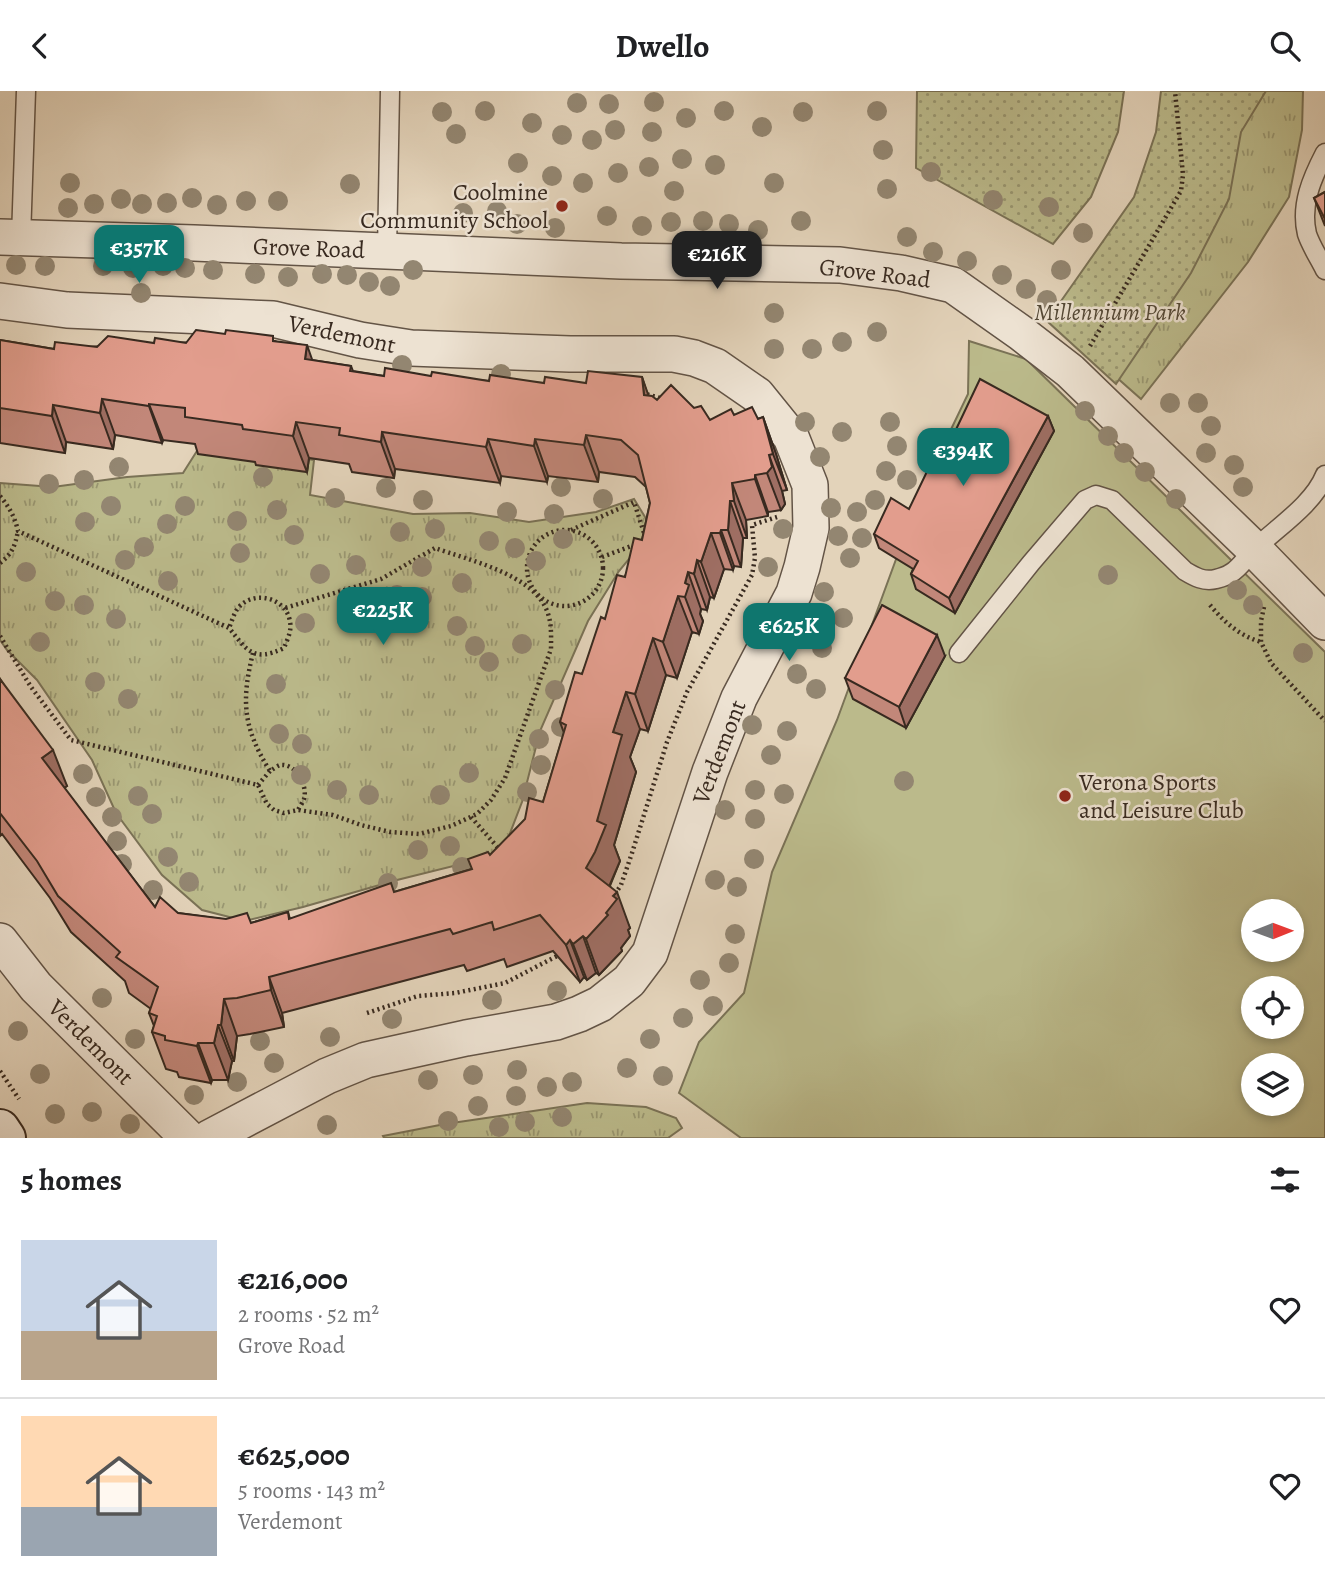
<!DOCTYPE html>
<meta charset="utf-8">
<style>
:root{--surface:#fff;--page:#f2f2f2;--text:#202124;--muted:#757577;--line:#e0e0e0;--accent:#0f766e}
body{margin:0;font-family:Alegreya,serif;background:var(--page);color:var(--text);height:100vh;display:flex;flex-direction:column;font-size:26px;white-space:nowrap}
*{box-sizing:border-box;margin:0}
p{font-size:23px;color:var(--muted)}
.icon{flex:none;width:38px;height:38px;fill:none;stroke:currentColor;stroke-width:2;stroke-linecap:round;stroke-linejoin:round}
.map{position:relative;height:1047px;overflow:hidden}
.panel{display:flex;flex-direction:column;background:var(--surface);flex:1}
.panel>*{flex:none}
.needle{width:46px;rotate:89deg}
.fabs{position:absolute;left:1241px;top:808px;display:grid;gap:14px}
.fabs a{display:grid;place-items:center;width:63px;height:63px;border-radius:50%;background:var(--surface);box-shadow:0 4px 10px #0003;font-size:35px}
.price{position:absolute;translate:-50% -60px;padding:0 16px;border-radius:14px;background:var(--accent);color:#fff;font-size:23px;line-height:46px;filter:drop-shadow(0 2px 4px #0008)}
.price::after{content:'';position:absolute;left:50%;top:42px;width:21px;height:16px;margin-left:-10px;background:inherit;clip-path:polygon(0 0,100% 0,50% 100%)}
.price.current{background:#222;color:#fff}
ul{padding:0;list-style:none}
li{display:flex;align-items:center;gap:21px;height:175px;padding:0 21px}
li+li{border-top:2px solid var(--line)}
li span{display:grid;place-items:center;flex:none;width:196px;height:140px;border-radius:0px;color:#555}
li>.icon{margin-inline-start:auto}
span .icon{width:84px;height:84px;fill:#fffc;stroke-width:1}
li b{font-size:30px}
h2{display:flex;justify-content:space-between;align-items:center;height:84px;padding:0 21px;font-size:30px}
header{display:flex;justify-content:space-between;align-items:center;height:91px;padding:0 21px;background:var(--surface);font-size:32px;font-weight:700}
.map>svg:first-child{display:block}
</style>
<header><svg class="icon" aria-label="back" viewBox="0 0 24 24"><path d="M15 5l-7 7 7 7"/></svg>Dwello<svg class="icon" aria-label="search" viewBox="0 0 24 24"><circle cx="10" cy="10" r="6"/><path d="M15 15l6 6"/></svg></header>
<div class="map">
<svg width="1325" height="1047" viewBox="0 0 1325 1047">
<defs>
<pattern id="grass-tufts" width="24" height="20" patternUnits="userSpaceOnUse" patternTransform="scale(1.75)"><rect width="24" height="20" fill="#bbba8b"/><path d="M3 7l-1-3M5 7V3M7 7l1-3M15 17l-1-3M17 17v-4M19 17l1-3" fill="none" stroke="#999771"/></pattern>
<pattern id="park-dots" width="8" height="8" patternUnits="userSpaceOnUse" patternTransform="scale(1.75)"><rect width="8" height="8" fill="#bbba8b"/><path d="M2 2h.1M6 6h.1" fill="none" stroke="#999771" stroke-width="1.8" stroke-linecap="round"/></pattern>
</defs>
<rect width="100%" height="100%" fill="#e3d3ba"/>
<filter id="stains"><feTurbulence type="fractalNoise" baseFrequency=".00286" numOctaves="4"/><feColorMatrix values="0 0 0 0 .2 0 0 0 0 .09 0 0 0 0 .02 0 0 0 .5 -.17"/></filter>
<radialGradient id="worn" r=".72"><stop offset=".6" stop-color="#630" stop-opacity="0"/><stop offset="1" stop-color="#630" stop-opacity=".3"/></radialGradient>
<g fill="url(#grass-tufts)" stroke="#7a7256" stroke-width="2">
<polygon points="1166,0 1303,0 1302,39 1289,106 1248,171 1141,308 1054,231 1138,107 1160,44"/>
<polygon points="202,352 314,369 310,404 413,423 470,422 529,431 596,421 634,408 653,439 619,480 588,530 540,640 522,711 502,763 397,789 303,816 245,830 202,819 162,784 116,722 92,669 37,589 7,559 0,549 0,392 53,396 127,386 183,382"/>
<polygon points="587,1012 646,1016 676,1027 682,1037 668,1047 384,1047 383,1045 445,1033"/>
</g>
<g fill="url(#park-dots)" stroke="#7a7256" stroke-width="2">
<polygon points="917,0 1124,0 1118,41 1091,106 1053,153 916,77"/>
<polygon points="1161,0 1266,0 1241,41 1229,108 1191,182 1116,293 1047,230 1134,106 1156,41"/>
</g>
<path fill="#bbba8b" stroke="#7a7256" stroke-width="2" fill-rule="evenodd" d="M969,250L1026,268L1325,561V1047H741L679,1002L699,951L744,902L772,781L837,629L920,403L968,303ZM1253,821H1292V859H1253ZM1253,898H1292V936H1253ZM1253,975H1292V1013H1253Z"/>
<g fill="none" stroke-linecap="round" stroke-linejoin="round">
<defs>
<g id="service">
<path d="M1325,62C1312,87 1300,114 1307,143C1311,155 1319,167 1325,179"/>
<polyline points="21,147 26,0"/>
<polyline points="387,160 390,0"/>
<path d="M959,562L1031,472L1085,409L1096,404L1112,409L1185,480C1195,486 1204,491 1216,488C1220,487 1227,485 1231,482C1240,477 1246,466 1254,459C1276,437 1313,414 1325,384"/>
</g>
<g id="minor">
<polyline points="0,146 194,152 621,170 840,174 901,182 953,194 1021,242 1070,280 1254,458 1325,531"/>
<polyline points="0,210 67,219 273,228 360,249 411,257 570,263 674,263 694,267 715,275 757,304 791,346 810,394 811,437 802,476 794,502 739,607 710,681 650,862 629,890 600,913 579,923 556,931 466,947 366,969 327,985 209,1047"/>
<polyline points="0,850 36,896 188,1047"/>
</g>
<polyline id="secondary" points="0,1038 6,1047"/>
</defs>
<use href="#service" stroke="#635446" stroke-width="21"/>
<use href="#minor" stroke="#635446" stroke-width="38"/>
<use href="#secondary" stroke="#382a20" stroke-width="42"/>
<g stroke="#382a20" stroke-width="4.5" stroke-dasharray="2 3.5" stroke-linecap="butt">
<polyline points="1090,255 1181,100 1183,84 1175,0"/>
<polyline points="642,302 664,308"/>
<path d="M0,405C9,416 15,426 18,440L229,537C247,559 253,572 284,557C287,549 292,540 290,531C287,507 254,498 238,517C234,522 232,530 229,537"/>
<circle cx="565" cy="477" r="38"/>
<polyline points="571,439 634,411 645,445"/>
<polyline points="602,466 637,453"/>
<path d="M0,472C12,463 15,455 18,440"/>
<path d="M1210,514C1224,531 1240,545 1261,551"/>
<polyline points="1264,516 1261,530 1261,551 1271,572 1325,630"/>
<path d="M0,545L31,596L71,649L258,694L267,713L274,719L284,722L298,719L333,724L361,734L390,741L419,743L451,735L477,723L491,709L505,687L551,558C551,546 552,532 547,520C533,483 468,469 435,457L381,488L285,517"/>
<path d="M253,562C241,610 243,637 270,680C272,679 277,675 280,674C296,672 308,695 304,708C303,711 299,717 298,719"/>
<polyline points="258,694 270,680"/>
<polyline points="471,726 500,759"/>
<polyline points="615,803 621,794 632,762 667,651 687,601 752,484 755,467 752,434 777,426"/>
<polyline points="367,922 418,905 455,902 505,892 557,865"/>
<polyline points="0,980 19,1008"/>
</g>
<use href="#service" stroke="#ede2d2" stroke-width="18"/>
<use href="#minor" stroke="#ede2d2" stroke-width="35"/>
<use href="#secondary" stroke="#ede2d2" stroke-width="38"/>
</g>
<g fill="#938671">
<circle cx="654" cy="11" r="10"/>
<circle cx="577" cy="12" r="10"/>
<circle cx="609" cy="13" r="10"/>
<circle cx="485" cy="20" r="10"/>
<circle cx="724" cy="20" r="10"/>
<circle cx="877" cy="20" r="10"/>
<circle cx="442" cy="21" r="10"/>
<circle cx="803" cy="21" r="10"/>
<circle cx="686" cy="27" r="10"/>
<circle cx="532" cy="32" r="10"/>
<circle cx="762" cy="36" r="10"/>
<circle cx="615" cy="39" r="10"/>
<circle cx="652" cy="41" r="10"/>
<circle cx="456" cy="43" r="10"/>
<circle cx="562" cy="44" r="10"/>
<circle cx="592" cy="49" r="10"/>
<circle cx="883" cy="59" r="10"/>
<circle cx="682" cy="68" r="10"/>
<circle cx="518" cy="72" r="10"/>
<circle cx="715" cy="74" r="10"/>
<circle cx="649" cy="76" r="10"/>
<circle cx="931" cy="81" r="10"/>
<circle cx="618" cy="82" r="10"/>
<circle cx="552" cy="85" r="10"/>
<circle cx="70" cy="92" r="10"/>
<circle cx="583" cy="92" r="10"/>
<circle cx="774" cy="92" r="10"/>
<circle cx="350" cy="93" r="10"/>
<circle cx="887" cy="98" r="10"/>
<circle cx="674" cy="100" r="10"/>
<circle cx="192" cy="107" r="10"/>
<circle cx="121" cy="108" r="10"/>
<circle cx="993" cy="109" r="10"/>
<circle cx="246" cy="110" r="10"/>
<circle cx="278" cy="110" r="10"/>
<circle cx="167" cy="112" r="10"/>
<circle cx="94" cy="113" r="10"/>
<circle cx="142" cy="113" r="10"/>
<circle cx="217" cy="114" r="10"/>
<circle cx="1049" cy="116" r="10"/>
<circle cx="68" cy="117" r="10"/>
<circle cx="497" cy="120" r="10"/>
<circle cx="463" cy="122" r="10"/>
<circle cx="607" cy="125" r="10"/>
<circle cx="703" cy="130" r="10"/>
<circle cx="801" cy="130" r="10"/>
<circle cx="671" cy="131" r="10"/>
<circle cx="517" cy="133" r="10"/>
<circle cx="729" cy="133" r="10"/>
<circle cx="642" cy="135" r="10"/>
<circle cx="555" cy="137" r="10"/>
<circle cx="758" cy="139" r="10"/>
<circle cx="1083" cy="142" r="10"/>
<circle cx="907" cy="146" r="10"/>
<circle cx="933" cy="161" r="10"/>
<circle cx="967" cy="170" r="10"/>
<circle cx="16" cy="174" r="10"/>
<circle cx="45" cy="175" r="10"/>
<circle cx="103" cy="175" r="10"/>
<circle cx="163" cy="175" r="10"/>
<circle cx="133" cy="177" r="10"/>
<circle cx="185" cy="177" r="10"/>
<circle cx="213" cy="179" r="10"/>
<circle cx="413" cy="179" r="10"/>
<circle cx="1061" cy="179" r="10"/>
<circle cx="255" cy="183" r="10"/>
<circle cx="322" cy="183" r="10"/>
<circle cx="347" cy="184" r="10"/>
<circle cx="1002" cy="184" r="10"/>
<circle cx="288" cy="186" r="10"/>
<circle cx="369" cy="191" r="10"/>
<circle cx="390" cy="195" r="10"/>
<circle cx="1026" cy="198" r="10"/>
<circle cx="141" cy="202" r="10"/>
<circle cx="1047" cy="209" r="10"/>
<circle cx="774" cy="222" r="10"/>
<circle cx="877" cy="241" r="10"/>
<circle cx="842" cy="251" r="10"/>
<circle cx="774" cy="258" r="10"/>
<circle cx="812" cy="258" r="10"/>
<circle cx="402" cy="274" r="10"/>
<circle cx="501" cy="283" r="10"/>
<circle cx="1170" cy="312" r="10"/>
<circle cx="1198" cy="312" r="10"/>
<circle cx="1085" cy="320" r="10"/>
<circle cx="805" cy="331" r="10"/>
<circle cx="890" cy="331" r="10"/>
<circle cx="1211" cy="335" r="10"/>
<circle cx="842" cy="341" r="10"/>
<circle cx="1108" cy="345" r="10"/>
<circle cx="897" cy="355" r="10"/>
<circle cx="1124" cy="362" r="10"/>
<circle cx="1206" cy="362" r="10"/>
<circle cx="820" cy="366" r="10"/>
<circle cx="1234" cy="374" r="10"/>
<circle cx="119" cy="376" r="10"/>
<circle cx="886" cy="380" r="10"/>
<circle cx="1145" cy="381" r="10"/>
<circle cx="263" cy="386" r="10"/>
<circle cx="84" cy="389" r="10"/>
<circle cx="907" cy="389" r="10"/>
<circle cx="49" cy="393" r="10"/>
<circle cx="561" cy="396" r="10"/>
<circle cx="1243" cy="396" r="10"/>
<circle cx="386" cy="397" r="10"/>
<circle cx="335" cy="407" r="10"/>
<circle cx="603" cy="408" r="10"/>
<circle cx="1176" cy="408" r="10"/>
<circle cx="423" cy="409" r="10"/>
<circle cx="875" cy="409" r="10"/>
<circle cx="111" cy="415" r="10"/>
<circle cx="185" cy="415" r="10"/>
<circle cx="831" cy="417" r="10"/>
<circle cx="277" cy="419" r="10"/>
<circle cx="507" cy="421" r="10"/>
<circle cx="857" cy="421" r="10"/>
<circle cx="554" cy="423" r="10"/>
<circle cx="237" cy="430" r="10"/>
<circle cx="85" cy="431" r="10"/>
<circle cx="167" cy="433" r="10"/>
<circle cx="435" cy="438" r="10"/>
<circle cx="783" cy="438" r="10"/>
<circle cx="400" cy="441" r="10"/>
<circle cx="294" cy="444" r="10"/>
<circle cx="838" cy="445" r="10"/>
<circle cx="862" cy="447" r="10"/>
<circle cx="563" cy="448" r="10"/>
<circle cx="489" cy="450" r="10"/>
<circle cx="144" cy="456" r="10"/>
<circle cx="515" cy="457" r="10"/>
<circle cx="240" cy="462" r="10"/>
<circle cx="850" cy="467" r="10"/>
<circle cx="125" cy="469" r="10"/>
<circle cx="536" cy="470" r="10"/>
<circle cx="356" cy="474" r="10"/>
<circle cx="422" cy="476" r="10"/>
<circle cx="768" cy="476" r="10"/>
<circle cx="26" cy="481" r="10"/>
<circle cx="320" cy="483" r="10"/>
<circle cx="1108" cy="484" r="10"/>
<circle cx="168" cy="490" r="10"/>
<circle cx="462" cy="492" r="10"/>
<circle cx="1237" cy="499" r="10"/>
<circle cx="824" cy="501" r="10"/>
<circle cx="397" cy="504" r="10"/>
<circle cx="422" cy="506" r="10"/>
<circle cx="55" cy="510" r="10"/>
<circle cx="84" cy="514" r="10"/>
<circle cx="1253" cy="514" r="10"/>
<circle cx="368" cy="516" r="10"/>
<circle cx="843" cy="527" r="10"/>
<circle cx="116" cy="528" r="10"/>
<circle cx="305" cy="532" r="10"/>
<circle cx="457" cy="535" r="10"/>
<circle cx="40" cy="551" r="10"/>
<circle cx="522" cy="553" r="10"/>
<circle cx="475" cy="555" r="10"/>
<circle cx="822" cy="557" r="10"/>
<circle cx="1303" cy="562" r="10"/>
<circle cx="489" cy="571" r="10"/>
<circle cx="797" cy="583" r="10"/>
<circle cx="95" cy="591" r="10"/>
<circle cx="276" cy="593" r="10"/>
<circle cx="816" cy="598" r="10"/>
<circle cx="555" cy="599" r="10"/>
<circle cx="128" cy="608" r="10"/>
<circle cx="752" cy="634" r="10"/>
<circle cx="561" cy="636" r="10"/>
<circle cx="787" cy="640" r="10"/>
<circle cx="279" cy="643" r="10"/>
<circle cx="539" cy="648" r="10"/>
<circle cx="302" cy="653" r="10"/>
<circle cx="771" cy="664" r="10"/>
<circle cx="541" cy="674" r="10"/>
<circle cx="469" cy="682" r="10"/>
<circle cx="83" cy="683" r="10"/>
<circle cx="301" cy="684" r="10"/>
<circle cx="904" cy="690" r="10"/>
<circle cx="337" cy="699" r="10"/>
<circle cx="755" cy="699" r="10"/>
<circle cx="527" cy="701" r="10"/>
<circle cx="784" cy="703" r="10"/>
<circle cx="369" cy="704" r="10"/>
<circle cx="440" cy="704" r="10"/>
<circle cx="138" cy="705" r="10"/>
<circle cx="96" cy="706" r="10"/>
<circle cx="725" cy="719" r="10"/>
<circle cx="152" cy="723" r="10"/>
<circle cx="112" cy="726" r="10"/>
<circle cx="755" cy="728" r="10"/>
<circle cx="117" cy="750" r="10"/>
<circle cx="450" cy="755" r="10"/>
<circle cx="418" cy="759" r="10"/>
<circle cx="168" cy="766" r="10"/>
<circle cx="754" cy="768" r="10"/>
<circle cx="122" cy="773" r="10"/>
<circle cx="462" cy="776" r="10"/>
<circle cx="715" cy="789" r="10"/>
<circle cx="189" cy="791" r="10"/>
<circle cx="388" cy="792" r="10"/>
<circle cx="737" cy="796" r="10"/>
<circle cx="153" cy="799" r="10"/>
<circle cx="735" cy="843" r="10"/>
<circle cx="729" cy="872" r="10"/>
<circle cx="700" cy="889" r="10"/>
<circle cx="557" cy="900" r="10"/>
<circle cx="102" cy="907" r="10"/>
<circle cx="492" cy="909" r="10"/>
<circle cx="713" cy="915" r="10"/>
<circle cx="683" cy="927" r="10"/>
<circle cx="392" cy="928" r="10"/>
<circle cx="18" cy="940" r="10"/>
<circle cx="330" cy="946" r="10"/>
<circle cx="135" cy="948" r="10"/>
<circle cx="650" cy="948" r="10"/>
<circle cx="260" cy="950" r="10"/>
<circle cx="274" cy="972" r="10"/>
<circle cx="627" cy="977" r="10"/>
<circle cx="517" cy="979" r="10"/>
<circle cx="40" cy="983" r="10"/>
<circle cx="473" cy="984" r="10"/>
<circle cx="663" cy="985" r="10"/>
<circle cx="428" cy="989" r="10"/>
<circle cx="237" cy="991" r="10"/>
<circle cx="572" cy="991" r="10"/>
<circle cx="547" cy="996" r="10"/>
<circle cx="194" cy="1004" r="10"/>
<circle cx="516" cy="1005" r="10"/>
<circle cx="478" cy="1015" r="10"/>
<circle cx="92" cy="1021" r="10"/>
<circle cx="55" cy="1023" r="10"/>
<circle cx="562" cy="1026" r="10"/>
<circle cx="448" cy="1030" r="10"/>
<circle cx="525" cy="1031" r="10"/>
<circle cx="130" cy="1033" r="10"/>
<circle cx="327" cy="1034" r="10"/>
<circle cx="499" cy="1036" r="10"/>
</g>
<g fill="#c28779" stroke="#382a20" stroke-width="2">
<polygon points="1325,101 1325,135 1314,107"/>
<polygon points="0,249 54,258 154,252 275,250 312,269 351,275 353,280 384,285 431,285 489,290 544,292 586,292 642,286 648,305 657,309 694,317 710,329 734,324 758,328 763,326 776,363 787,399 782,400 785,413 781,419 768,421 768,425 746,429 747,447 743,447 741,476 734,475 733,479 724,478 714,507 710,506 707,519 701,518 700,523 703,530 699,543 692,541 677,587 666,584 648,640 640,638 630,666 636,681 614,754 620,770 610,795 630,837 628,839 630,845 621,857 622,860 599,884 596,882 587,889 584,886 580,891 553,860 507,876 504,868 467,880 464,874 282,922 284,936 250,943 237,945 234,970 232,970 228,989 212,989 211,992 179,986 177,981 166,978 152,941 154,935 149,922 151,918 129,902 125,890 71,841 50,807 2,743 0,745 0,588 67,695 64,697 155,816 178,822 251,832 288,821 290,828 394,801 472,778 490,764 543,711 564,642 560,631 582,583 605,528 642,449 650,412 646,396 635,386 599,381 598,391 548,385 547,391 501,385 500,392 395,378 394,387 352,381 349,373 309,367 307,381 256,374 255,371 198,363 195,353 163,349 162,352 115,344 113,358 66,351 65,362 0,352"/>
<polygon points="1048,325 1054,340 955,522 916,498 911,483 913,478 879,457 874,443 909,418 941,370"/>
<polygon points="945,565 906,637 853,608 845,587"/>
</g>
<g fill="#9e6e63" stroke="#382a20" stroke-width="2">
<polygon points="307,254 320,291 305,268"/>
<polygon points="642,286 655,323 644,304"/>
<polygon points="102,308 115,344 113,358 100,322"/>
<polygon points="149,313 163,349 162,352 149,315"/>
<polygon points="53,314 66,351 65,362 52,325"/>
<polygon points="1048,325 1054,340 955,522 949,507"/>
<polygon points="763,326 776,363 787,399 773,363"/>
<polygon points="296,331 309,367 307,381 293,345"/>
<polygon points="382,341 395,378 394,387 381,351"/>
<polygon points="586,344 599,381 598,391 584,354"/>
<polygon points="488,348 501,385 500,392 486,356"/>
<polygon points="535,348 548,385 547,391 534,355"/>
<polygon points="769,364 782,400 785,413 781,419 767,382"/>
<polygon points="755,384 768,421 768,425 755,388"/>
<polygon points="732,392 746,429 747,447 734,410"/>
<polygon points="730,410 743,447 741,476 728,439"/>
<polygon points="721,439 734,475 733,479 720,442"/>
<polygon points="711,442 724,478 714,507 701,471"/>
<polygon points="697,469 710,506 707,519 694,483"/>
<polygon points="688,481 701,518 700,523 703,530 699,543 685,506 685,492"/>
<polygon points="678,505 692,541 677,587 663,551"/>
<polygon points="937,544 945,565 906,637 899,616"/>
<polygon points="653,547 666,584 648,640 635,603"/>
<polygon points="626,601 640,638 630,666 636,681 614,754 620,770 608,798 586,777 597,730 613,641"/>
<polygon points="53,659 67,695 55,704 42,667"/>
<polygon points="617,801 630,837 628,839 630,845 621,857 622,860 599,884 586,848 606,822 613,805"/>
<polygon points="583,845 596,882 587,889 573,853"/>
<polygon points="570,849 584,886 580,891 566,854"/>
<polygon points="269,886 282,922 284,936 271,899"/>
<polygon points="224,908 237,945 234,970 221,934"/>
<polygon points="218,934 232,970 228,989 214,952"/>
<polygon points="198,952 212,989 211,992 197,955"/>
</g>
<g fill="#e29d8d" stroke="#382a20" stroke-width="2">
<polygon points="1325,101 1325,128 1314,107"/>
<polygon points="196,239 225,243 226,239 273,245 273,250 307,254 305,268 351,275 350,280 384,285 385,277 431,285 432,281 489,290 490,284 544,292 545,286 586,292 588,280 642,286 644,304 652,305 657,309 671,294 694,317 701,315 710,329 731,318 734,324 752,316 758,328 763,326 773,363 769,364 772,376 767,382 755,384 755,388 732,392 734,410 730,410 728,439 721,439 720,442 711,442 701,471 697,469 694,483 688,481 685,492 689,494 685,506 678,505 663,551 653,547 635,603 626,601 613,641 622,644 597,730 606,734 595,761 586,777 617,801 613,805 617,808 606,822 608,824 586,848 583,845 573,853 570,849 566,854 540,824 494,839 492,831 453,843 450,838 269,886 271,899 237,907 224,908 221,934 218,934 214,952 198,952 197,955 165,949 165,945 152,941 157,925 149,922 158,896 116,866 120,861 58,805 37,770 0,722 0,588 53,659 42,667 155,816 160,806 178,822 226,828 247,822 251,832 288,821 289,828 391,792 394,801 472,778 468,768 488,761 490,764 525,728 529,707 543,711 566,634 560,631 575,581 582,583 601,526 605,528 617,484 625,486 634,447 642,449 650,412 638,364 621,349 586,344 584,354 535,348 534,355 488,348 486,356 382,341 381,351 339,344 340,337 296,331 293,345 243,338 242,334 185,326 185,317 149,313 149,315 102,308 100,322 53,314 52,325 0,317 0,249 54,258 55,251 97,256 108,245 154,252 155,247 186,252"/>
<polygon points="980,288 1048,325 949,507 911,483 918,470 874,443 891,407 909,418 934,366 941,370"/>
<polygon points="882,514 937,544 899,616 845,587"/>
</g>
<g fill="#8f2418" stroke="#ede2d2" stroke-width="2.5">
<circle cx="562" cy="115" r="7"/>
<circle cx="1065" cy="705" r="7"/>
</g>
<g text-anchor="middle" stroke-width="5" stroke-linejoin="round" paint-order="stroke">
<g font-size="24" fill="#382a20" stroke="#ede2d2" text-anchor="end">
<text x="548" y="109">Coolmine<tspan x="548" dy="28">Community School</tspan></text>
<text x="1079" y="699" text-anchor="start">Verona Sports<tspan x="1079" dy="28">and Leisure Club</tspan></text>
</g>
<g font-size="24" fill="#382a20" stroke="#ede2d2">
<text transform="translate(309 157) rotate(2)" y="8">Grove Road</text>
<text transform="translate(875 182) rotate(7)" y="8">Grove Road</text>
<text transform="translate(342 243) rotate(12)" y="8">Verdemont</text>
<text transform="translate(719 661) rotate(-69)" y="8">Verdemont</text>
<text transform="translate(91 951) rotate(45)" y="8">Verdemont</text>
</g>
<g font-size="24" font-style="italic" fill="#524735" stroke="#ede2d2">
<text x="1110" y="229">Millennium Park</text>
</g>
</g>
<rect width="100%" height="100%" filter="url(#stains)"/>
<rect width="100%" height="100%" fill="url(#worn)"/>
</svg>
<div class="fabs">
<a><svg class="needle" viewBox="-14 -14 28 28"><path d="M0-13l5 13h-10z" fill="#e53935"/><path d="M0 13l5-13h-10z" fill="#757577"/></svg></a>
<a><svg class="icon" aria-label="locate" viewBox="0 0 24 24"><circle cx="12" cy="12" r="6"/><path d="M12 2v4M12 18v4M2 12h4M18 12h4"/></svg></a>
<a><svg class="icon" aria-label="layers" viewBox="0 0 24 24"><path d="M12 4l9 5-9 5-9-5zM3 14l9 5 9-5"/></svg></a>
</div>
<b class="price" style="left:139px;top:194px">€357K</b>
<b class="price current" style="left:717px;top:200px">€216K</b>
<b class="price" style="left:963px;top:397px">€394K</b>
<b class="price" style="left:383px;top:556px">€225K</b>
<b class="price" style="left:789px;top:572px">€625K</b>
</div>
<section class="panel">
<h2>5 homes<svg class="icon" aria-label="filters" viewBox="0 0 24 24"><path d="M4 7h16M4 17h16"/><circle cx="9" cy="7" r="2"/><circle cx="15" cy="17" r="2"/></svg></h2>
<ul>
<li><span style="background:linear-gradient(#c9d6e8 65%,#b9a48a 0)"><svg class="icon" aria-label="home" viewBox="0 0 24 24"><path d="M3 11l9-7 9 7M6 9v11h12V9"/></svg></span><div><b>€216,000</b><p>2 rooms · 52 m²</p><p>Grove Road</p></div><svg class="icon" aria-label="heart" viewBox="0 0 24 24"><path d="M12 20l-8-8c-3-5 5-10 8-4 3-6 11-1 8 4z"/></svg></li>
<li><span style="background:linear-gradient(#ffd9b3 65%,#9aa5b1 0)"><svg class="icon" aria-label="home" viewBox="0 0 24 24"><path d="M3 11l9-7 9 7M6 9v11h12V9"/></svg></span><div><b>€625,000</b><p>5 rooms · 143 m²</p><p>Verdemont</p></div><svg class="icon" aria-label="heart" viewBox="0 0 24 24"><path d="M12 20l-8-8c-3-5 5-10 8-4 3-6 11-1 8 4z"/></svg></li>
</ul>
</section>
